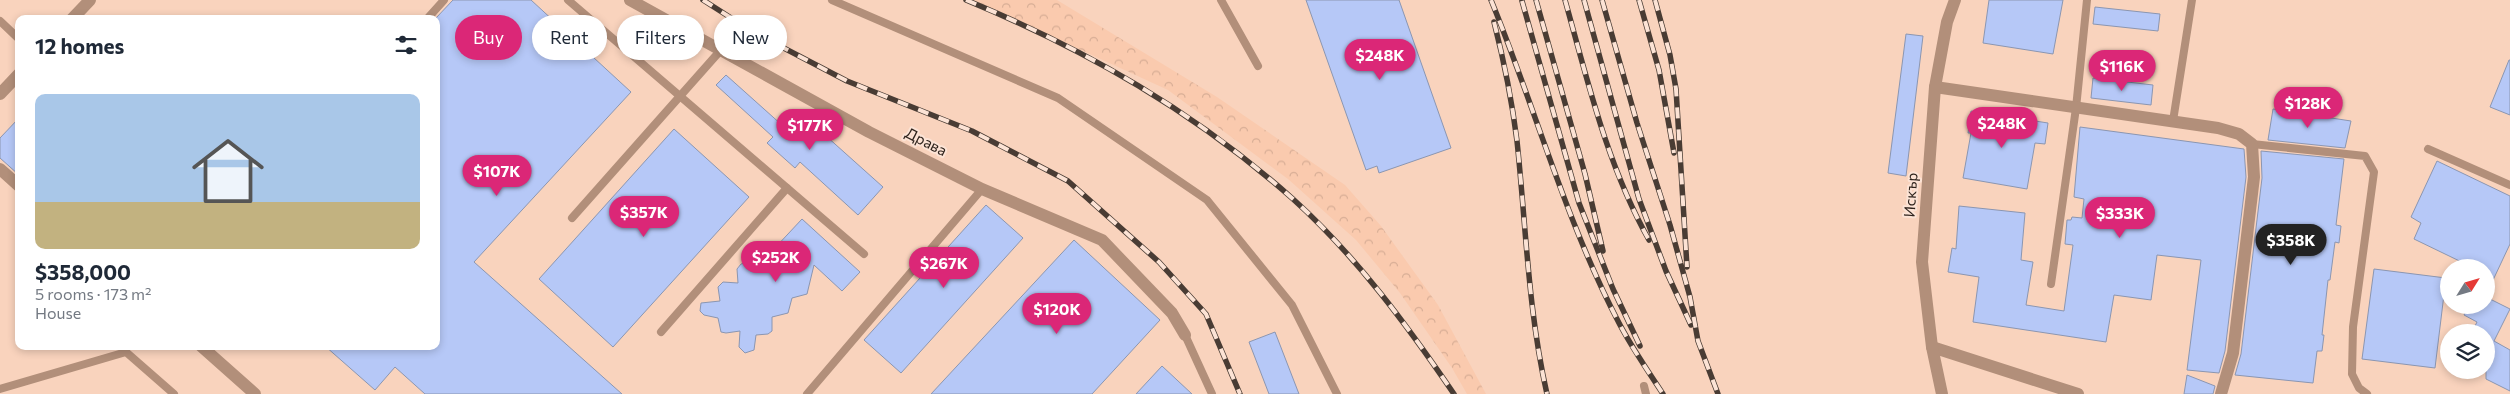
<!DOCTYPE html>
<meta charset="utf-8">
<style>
:root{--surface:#fff;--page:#f2f2f3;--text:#1f2937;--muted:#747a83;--accent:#db2777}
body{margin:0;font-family:Commissioner,sans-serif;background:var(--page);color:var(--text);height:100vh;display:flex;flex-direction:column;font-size:19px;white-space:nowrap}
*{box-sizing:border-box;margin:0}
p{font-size:16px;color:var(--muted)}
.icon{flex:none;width:28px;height:28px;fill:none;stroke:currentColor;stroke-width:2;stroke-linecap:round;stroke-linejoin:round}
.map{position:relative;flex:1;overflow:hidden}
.sheet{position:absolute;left:15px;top:15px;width:425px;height:335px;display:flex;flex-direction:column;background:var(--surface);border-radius:10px;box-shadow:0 2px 8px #0003}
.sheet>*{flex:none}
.top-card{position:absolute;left:455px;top:15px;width:475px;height:45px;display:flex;gap:10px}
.needle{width:32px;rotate:53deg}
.fabs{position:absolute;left:2440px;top:259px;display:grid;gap:10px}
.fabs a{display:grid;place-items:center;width:55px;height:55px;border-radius:50%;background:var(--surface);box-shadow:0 2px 8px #0003;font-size:25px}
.price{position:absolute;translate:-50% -42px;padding:0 11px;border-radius:18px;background:var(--accent);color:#fff;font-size:16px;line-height:32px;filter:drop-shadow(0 1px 2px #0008)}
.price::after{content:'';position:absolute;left:50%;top:30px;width:15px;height:11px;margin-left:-8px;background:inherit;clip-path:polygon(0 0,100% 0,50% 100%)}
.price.active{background:#222;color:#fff}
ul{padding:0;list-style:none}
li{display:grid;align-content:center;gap:10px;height:265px;padding:0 20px}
li span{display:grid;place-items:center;height:155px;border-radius:10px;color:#555}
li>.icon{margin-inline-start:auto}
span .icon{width:90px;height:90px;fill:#fffc;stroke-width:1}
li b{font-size:21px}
h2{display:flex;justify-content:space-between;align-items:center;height:60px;padding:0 20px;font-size:21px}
.pill{padding:0 18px;border-radius:22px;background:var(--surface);box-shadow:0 2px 8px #0003;font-size:18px;line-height:45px}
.pill.active{background:var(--accent);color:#fff}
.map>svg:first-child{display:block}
</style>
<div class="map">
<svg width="2510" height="394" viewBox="0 0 2510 394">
<defs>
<pattern id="forest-crowns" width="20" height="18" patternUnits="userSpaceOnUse" patternTransform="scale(1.25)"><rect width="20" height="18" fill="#facaae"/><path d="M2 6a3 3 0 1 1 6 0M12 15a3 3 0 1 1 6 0" fill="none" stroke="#d7ad95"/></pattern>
</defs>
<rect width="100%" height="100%" fill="#fce3d5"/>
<path fill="#f9d3bd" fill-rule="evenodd" d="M0,0H2510V394H0ZM19,19H436V346H19ZM2449,268H2486V305H2449ZM2449,332H2486V370H2449Z"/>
<polygon fill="url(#forest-crowns)" points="972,0 1057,0 1217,97 1345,185 1381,226 1438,305 1486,394 1467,394 1452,368 1400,293 1356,240 1288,179 1168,90"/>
<g fill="#b6c8f7" stroke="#8b96b1">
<polygon points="453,0 531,0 631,92 474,262 622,394 425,394 395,367 375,390 325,346 436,346 436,18"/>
<polygon points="1306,0 1399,0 1451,148 1379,173 1377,166 1366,170"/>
<polygon points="1989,0 2063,0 2053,54 1983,43"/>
<polygon points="2095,7 2160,14 2158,31 2093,24"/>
<polygon points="1906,34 1923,36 1906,176 1888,173"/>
<polygon points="2509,60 2510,60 2510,115 2490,107"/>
<polygon points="726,75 783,126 797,110 883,187 858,215 800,162 795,168 767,143 773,137 716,85"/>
<polygon points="2093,78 2153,85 2151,105 2091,98"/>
<polygon points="2273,109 2351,121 2345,148 2268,140"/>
<polygon points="1971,111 2048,123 2045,144 2035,143 2027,189 1963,178 1971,133 1968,133"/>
<polygon points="19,118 19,175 0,158 0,138"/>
<polygon points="2080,127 2244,149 2246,177 2225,351 2219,373 2187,370 2201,260 2157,255 2151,300 2114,295 2106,342 1973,322 1979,277 1948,272 1952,248 1956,249 1959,206 2025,213 2021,260 2033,262 2026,305 2064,311 2073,245 2065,244 2067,220 2071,220 2072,217 2082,218 2084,199 2074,197"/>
<polygon points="674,129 749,197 613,347 539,279"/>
<polygon points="2261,151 2344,159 2336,225 2341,226 2339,243 2335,242 2330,280 2328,280 2322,335 2324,335 2322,351 2317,351 2313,383 2235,375 2241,354 2262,178"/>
<polygon points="2437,161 2510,196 2510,244 2486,295 2486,268 2474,268 2414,239 2421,223 2411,217"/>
<polygon points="986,205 1023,238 901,373 864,340"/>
<polygon points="802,219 860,272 842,291 814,265 807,294 792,298 788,313 772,317 772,331 768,334 756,335 754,350 745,353 739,347 740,331 726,333 721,332 718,318 704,315 700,311 701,303 720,301 718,287 723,282 738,283 737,269 741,264 753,261 756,247 763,245 773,250"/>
<polygon points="1074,240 1160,320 1092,394 931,394"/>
<polygon points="2374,269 2446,278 2435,368 2362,359"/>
<polygon points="2486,297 2510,309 2494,341 2510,350 2510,391 2486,379 2486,332 2472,332 2477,322 2464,315 2469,305 2486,305"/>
<polygon points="1275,332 1299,394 1269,394 1249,342"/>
<polygon points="1162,366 1192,394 1136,394"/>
<polygon points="2187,375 2215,386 2213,394 2184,394"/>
</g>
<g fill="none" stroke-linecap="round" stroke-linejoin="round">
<g stroke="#b28f7a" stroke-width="8">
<polyline points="568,0 864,254"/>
<polyline points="832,0 1058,98 1207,200 1292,305 1337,394"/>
<polyline points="1221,0 1258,66"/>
<polyline points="427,19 444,0"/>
<polyline points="0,21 19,39"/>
<polyline points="2173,121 2192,0"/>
<polyline points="2252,144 2365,156 2374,172 2353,327 2352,374 2359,388 2367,394"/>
<polyline points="2428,149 2510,185"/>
<polyline points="572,218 720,51"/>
<polyline points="2051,284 2076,108 2087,0"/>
<polyline points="661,332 787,188"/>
<polyline points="1185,335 1212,394"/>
<polyline points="1644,386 1646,394"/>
<polyline points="0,389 126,352 174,394"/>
<polyline points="807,394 982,189"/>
</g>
<g stroke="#b28f7a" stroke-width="12">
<polyline points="630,0 869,132 982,189 1102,240 1172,313 1185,335"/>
<polyline points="72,19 90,0"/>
<polyline points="1935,87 2218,128 2239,134 2252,144 2254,177 2233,353 2221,394"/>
<polyline points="0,94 19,74"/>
<polyline points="0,169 19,186"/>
<polyline points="201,346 255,394"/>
<polyline points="1932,347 2078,394"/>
<polyline points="1942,394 1932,347 1922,262 1935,87 1947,22 1955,0"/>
</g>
<defs>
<g id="rail">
<polyline points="703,0 753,32 847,81 972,131 1068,181 1159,262 1206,314 1240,394"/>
<path d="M966,0C1087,50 1195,112 1293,199C1356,256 1407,325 1454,394"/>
<path d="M1491,0C1535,107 1565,220 1619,323C1632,348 1648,371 1663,394"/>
<polyline points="1536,0 1585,174 1603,251"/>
<path d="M1565,0C1588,82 1607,165 1649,240"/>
<polyline points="1584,0 1639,199 1666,271 1691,325"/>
<polyline points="1602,0 1637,123 1670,225 1690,297 1698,341 1718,394"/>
<polyline points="1639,0 1659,70 1674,153"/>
<polyline points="1655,0 1670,55 1676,89 1687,267"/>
<polyline points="1522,1 1579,203 1613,289 1640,346"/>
<path d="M1494,22C1504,61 1512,101 1517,141C1526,226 1528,311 1547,394"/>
</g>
</defs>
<use href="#rail" stroke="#493c34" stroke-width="5.5"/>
<use href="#rail" stroke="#fce3d5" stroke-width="4" stroke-dasharray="11" stroke-linecap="butt"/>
</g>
<g text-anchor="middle" stroke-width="4" stroke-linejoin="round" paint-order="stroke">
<g font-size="15" fill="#2e231c" stroke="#fce3d5">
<text transform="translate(926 142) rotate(27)" y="5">Драва</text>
<text transform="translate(1911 195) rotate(-86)" y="5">Искър</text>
</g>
</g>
</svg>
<div class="fabs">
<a><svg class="needle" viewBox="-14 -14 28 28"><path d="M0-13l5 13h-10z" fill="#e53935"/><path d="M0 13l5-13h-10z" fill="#747a83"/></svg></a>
<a><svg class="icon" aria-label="layers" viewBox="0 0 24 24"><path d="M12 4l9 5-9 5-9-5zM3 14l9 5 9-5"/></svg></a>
</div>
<b class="price" style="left:1380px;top:81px">$248K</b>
<b class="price" style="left:2122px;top:92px">$116K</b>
<b class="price" style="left:2308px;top:129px">$128K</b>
<b class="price" style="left:2002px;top:149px">$248K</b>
<b class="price" style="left:810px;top:151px">$177K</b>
<b class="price" style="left:497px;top:197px">$107K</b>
<b class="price" style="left:644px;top:238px">$357K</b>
<b class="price" style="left:2120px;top:239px">$333K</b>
<b class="price active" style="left:2291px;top:266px">$358K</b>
<b class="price" style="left:776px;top:283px">$252K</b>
<b class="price" style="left:944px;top:289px">$267K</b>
<b class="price" style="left:1057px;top:335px">$120K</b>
<div class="top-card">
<a class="pill active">Buy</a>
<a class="pill">Rent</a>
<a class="pill">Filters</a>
<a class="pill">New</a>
</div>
<section class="sheet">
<h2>12 homes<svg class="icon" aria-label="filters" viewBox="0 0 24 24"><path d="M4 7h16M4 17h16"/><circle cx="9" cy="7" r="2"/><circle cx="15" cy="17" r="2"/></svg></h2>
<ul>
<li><span style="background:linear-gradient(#a9c7e8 70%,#c2b280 0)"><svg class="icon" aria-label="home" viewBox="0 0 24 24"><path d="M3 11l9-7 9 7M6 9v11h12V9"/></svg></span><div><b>$358,000</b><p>5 rooms · 173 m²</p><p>House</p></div></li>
</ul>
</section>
</div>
